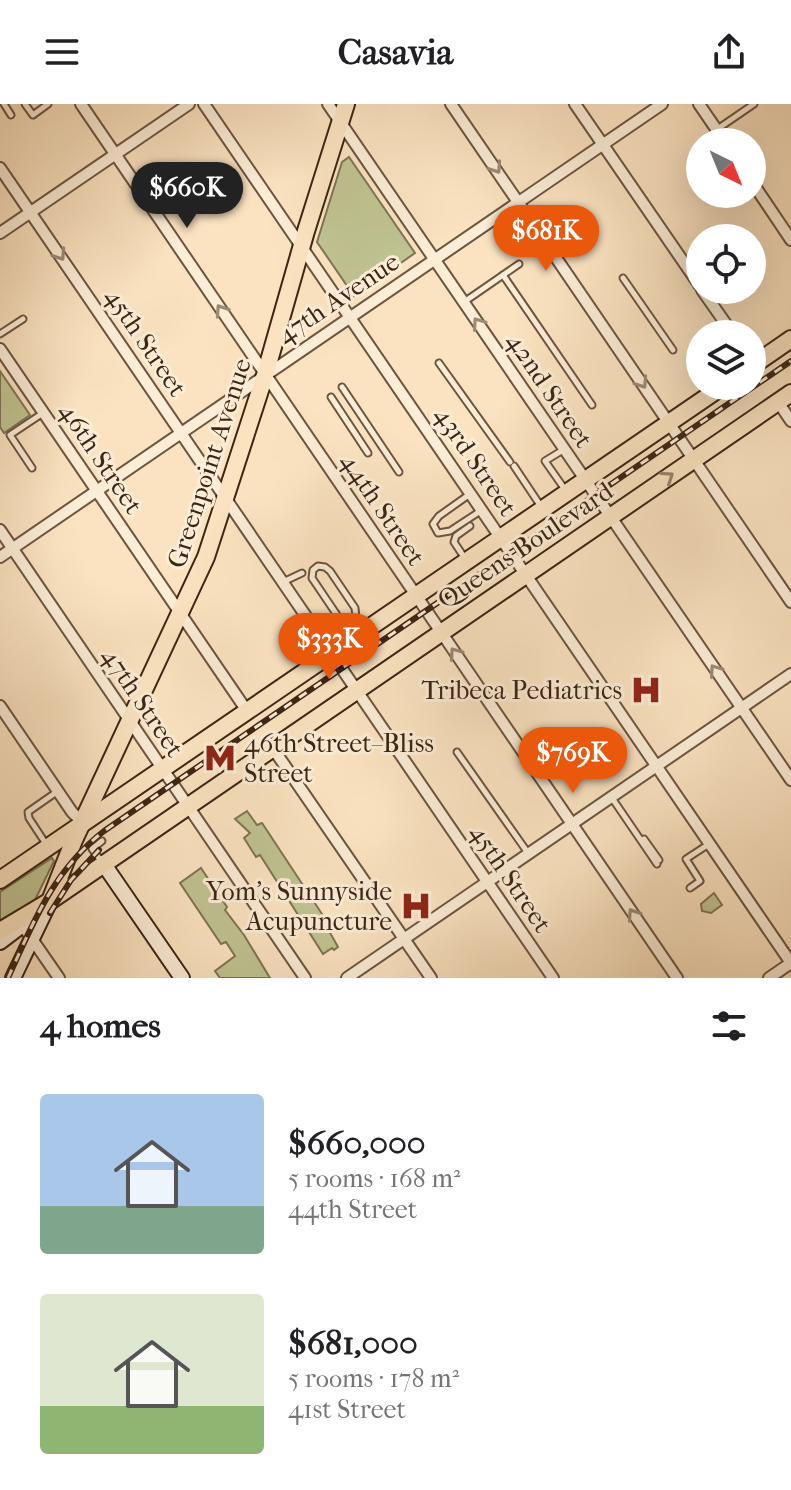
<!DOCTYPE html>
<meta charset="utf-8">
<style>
:root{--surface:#fff;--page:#f6f6f6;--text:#202124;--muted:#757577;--accent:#ea580c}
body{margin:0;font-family:"IM FELL French Canon",serif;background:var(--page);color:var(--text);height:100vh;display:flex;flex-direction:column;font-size:30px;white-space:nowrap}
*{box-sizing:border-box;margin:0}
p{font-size:26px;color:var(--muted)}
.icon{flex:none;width:44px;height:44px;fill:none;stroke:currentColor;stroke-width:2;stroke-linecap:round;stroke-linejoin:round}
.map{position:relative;height:874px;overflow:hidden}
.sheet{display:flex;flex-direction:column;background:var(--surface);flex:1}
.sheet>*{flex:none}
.needle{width:52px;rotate:137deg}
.fabs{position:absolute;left:686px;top:24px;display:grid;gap:16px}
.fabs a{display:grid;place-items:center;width:80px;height:80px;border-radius:50%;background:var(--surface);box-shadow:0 8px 32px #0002;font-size:40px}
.price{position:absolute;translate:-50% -68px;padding:0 18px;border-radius:28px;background:var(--accent);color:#fff;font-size:26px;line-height:52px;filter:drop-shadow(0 2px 4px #0008)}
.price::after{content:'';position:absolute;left:50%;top:48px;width:24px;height:18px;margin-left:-12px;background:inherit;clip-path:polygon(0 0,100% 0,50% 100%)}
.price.active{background:#222;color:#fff}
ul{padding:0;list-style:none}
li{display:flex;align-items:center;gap:24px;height:200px;padding:0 40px}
li span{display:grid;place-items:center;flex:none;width:224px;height:160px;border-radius:8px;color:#555}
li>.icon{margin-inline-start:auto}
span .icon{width:96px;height:96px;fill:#fffc;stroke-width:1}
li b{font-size:34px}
h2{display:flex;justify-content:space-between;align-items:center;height:96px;padding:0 40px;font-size:34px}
header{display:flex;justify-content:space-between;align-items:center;height:104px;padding:0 40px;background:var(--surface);font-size:36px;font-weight:700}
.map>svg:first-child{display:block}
</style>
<header><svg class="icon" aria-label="menu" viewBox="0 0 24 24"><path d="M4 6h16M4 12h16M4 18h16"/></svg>Casavia<svg class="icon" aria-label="share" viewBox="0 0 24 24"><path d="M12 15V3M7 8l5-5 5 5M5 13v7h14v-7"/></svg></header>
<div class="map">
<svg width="791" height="874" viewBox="0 0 791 874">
<rect width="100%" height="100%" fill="#fbe3c1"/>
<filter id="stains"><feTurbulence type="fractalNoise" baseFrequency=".0025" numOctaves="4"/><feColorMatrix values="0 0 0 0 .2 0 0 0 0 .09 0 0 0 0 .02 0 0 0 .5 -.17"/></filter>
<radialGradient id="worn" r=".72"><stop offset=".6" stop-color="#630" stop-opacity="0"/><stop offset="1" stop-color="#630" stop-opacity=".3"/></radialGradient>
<g fill="#c0c392" stroke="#7e7454" stroke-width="2">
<polygon points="349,53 415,149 354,192 317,138 342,58"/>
<polygon points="0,267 30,311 4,329 0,323"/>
<polygon points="247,707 257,721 262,719 326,816 324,818 338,843 334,846 332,844 323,850 260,751 256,753 244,734 250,729 235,715"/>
<polygon points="52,754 54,757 34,798 0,820 0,788"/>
<polygon points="201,764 227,803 225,806 244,831 270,874 220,874 215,867 235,852 226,838 221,840 180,779"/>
<polygon points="714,789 722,801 711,809 702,807 701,800"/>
</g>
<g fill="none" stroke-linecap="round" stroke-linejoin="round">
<defs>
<g id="lane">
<polyline points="4,0 11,11"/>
<polyline points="25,0 33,11 48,0"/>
<polyline points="716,26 754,0"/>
<polyline points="503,171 592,301"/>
<polyline points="623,174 673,246"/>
<polyline points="464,198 519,160"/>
<polyline points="0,230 23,215"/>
<polyline points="439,259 510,358"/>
<polyline points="342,283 399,368"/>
<polyline points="331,293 368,349"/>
<polyline points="563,346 545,357 566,387"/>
<polyline points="514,362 542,404"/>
<polyline points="32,364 10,331 43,309"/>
<polyline points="470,390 439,412 433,420 438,429 450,427 482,406"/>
<polyline points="466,456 454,438 456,432 470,422"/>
<polyline points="283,478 302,469"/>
<polyline points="357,527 350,517 339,514 312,474 313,466 318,462 325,463 330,467 355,504 356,514 364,526"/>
<polyline points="457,648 528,749"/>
<polyline points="612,694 657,760"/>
<polyline points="644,735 659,756"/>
<polyline points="46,740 29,714 28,708 58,687"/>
<polyline points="102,758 92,745 102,737"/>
<polyline points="690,784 700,777 686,755 709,740"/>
</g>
<g id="street">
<polyline points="81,0 677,874"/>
<polyline points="204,0 791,859 769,874"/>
<polyline points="328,0 791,676"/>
<polyline points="451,0 791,498"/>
<polyline points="575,0 700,182"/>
<polyline points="699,0 725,38"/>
<polyline points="0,64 553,874"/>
<polyline points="752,78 791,136"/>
<polyline points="0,129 189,0"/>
<polyline points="702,186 733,230"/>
<polyline points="0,245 247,607"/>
<polyline points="778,298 791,317"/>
<polyline points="0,426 305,874"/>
<polyline points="0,453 662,0"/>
<polyline points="0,602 72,708 83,719"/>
<polyline points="272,643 431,874"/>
<polyline points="23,822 59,874"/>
<polyline points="347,874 791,570"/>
</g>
<g id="secondary">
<polyline points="103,759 182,874"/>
<polyline points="0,838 33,813"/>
<polyline points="13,874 50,797"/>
</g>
<g id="primary">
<polyline points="752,262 791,235"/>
<polyline points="0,776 723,282"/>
<polyline points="50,797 74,736 206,453 265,271 306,127 346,0"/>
<polyline points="0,827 50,797 791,289"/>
</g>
</defs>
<use href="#lane" stroke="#6c5440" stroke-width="9"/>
<use href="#street" stroke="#6c5440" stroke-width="14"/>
<use href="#secondary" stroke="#3c2515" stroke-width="18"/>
<use href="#primary" stroke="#3c2515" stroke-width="20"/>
<use href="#lane" stroke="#fcedd7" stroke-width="5"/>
<use href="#street" stroke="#fcedd7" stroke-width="10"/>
<use href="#secondary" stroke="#fcedd7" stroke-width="14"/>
<use href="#primary" stroke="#fbe3c1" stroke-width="16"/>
<defs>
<g id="rail">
<polyline points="50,809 71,776 99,746"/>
<path d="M8,874C34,817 53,767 104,727L791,257"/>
</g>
</defs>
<use href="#rail" stroke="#3c2515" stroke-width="6"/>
<use href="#rail" stroke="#fcedd7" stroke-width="3" stroke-dasharray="9" stroke-linecap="butt"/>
</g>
<defs><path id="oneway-chevron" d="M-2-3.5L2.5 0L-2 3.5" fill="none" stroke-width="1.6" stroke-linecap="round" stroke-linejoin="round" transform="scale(2)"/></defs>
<g stroke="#9c8976">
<use href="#oneway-chevron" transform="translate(496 64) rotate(56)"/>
<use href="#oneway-chevron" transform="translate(60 151) rotate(56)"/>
<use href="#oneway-chevron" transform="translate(221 206) rotate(-124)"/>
<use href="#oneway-chevron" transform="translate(478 219) rotate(-125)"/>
<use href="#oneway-chevron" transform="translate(642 279) rotate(56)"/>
<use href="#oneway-chevron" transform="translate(455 549) rotate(-125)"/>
<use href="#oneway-chevron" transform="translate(715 566) rotate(-125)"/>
<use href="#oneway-chevron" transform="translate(633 810) rotate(-124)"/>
</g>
<use stroke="#9c846b" href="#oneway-chevron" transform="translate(668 373) rotate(-34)"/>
<defs>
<symbol id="hospital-bare" viewBox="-9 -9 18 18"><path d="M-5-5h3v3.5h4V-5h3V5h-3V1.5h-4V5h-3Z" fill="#8f2418" stroke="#fcedd7" stroke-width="2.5" paint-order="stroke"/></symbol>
<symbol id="metro-bare" viewBox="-9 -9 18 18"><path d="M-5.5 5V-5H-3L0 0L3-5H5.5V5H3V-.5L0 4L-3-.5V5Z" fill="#8f2418" stroke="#fcedd7" stroke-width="2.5" paint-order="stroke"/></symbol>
</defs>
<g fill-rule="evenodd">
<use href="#hospital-bare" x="624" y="564" width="44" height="44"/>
<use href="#metro-bare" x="198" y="632" width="44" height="44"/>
<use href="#hospital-bare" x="394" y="780" width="44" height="44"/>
</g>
<g text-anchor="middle" stroke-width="6" stroke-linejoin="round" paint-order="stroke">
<g font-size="26" fill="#3c2515" stroke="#fcedd7">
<text transform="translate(338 194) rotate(-34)" y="9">47th Avenue</text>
<text transform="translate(146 238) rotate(56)" y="9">45th Street</text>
<text transform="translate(550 286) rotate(56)" y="9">42nd Street</text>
<text transform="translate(101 354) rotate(56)" y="9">46th Street</text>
<text transform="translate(476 357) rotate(56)" y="9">43rd Street</text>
<text transform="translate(209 359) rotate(-72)" y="9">Greenpoint Avenue</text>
<text transform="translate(383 405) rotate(56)" y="9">44th Street</text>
<text transform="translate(525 441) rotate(-34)" y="9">Queens Boulevard</text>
<text transform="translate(143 598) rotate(56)" y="9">47th Street</text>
<text transform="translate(511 774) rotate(56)" y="9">45th Street</text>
</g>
<g font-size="26" fill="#3c2515" stroke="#fcedd7" text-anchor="end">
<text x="622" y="595">Tribeca Pediatrics</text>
<text x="244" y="648" text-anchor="start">46th Street–Bliss<tspan x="244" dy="30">Street</tspan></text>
<text x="392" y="796">Yom's Sunnyside<tspan x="392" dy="30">Acupuncture</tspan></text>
</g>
</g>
<rect width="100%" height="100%" filter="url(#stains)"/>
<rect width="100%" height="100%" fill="url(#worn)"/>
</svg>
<div class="fabs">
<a><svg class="needle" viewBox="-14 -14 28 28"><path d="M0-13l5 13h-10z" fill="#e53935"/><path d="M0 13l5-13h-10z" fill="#757577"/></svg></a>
<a><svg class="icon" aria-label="locate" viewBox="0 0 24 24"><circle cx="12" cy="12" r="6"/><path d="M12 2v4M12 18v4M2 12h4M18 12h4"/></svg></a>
<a><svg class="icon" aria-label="layers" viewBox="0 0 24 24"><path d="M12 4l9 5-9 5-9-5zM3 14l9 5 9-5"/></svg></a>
</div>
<b class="price active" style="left:187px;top:126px">$660K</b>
<b class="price" style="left:546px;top:169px">$681K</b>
<b class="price" style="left:329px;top:577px">$333K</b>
<b class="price" style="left:573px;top:691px">$769K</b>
</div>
<section class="sheet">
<h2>4 homes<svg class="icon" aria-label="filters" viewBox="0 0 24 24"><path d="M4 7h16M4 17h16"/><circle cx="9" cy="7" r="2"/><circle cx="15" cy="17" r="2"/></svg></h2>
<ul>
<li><span style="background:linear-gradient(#a9c7e8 70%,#7fa58c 0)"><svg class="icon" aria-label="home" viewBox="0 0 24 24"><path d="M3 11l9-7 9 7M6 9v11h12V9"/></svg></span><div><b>$660,000</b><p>5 rooms · 168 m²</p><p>44th Street</p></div></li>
<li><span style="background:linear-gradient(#dfe7d0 70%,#8fb573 0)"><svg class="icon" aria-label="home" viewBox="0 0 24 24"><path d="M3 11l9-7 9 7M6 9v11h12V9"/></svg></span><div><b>$681,000</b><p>5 rooms · 178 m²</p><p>41st Street</p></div></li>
</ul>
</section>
